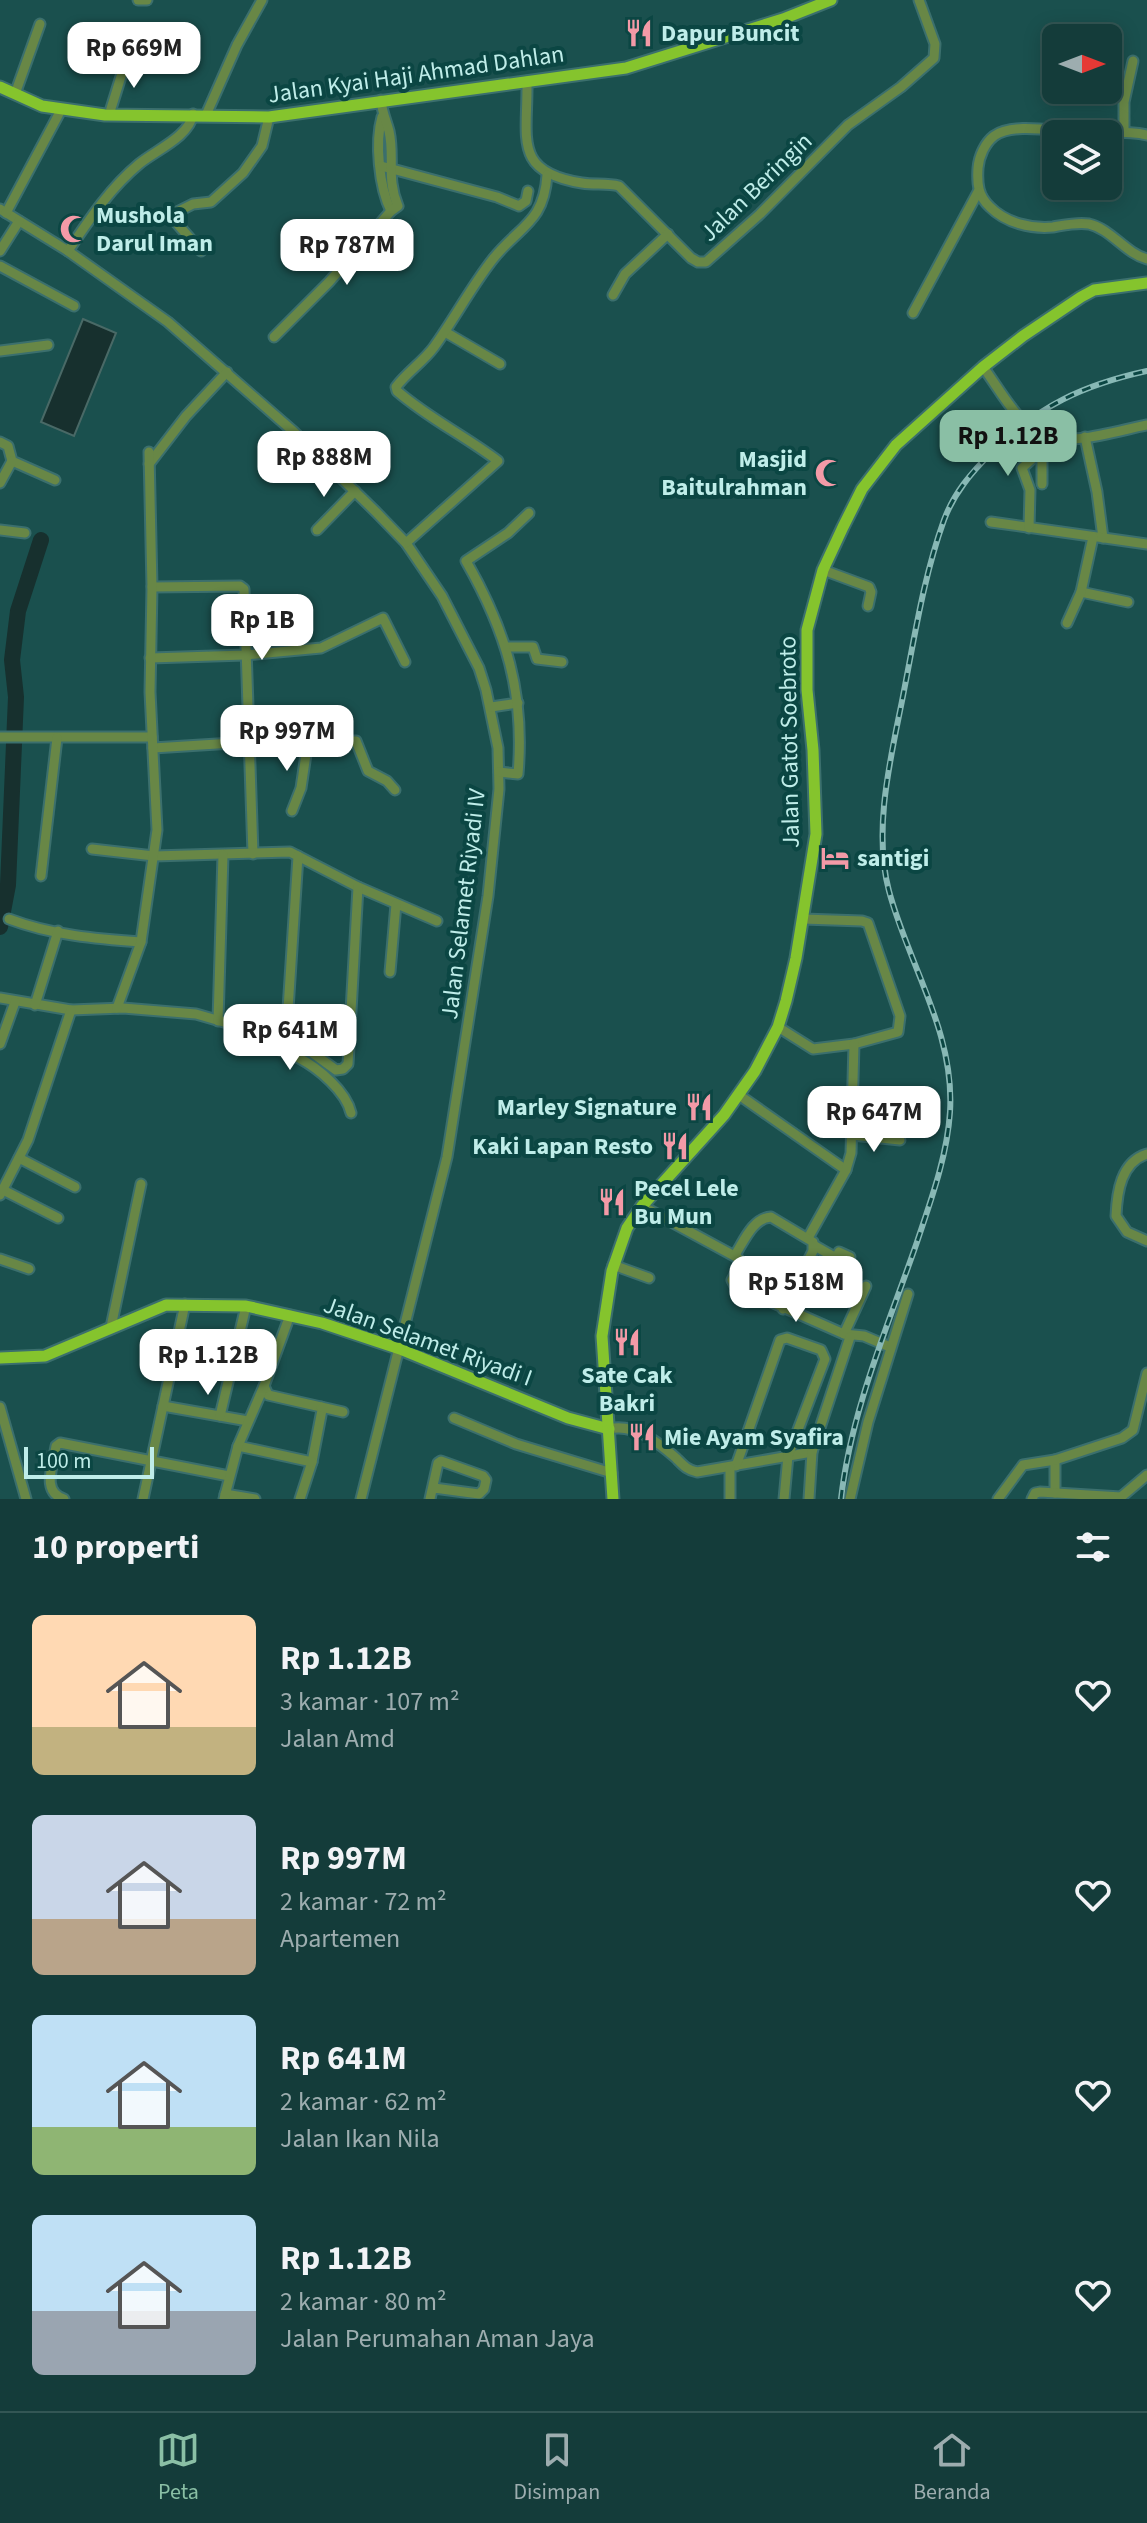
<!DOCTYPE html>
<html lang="id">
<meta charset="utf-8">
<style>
:root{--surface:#143c3a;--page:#214745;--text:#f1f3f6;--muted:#9dadaf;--line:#335654;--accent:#8abfa5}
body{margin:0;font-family:"Source Sans 3",sans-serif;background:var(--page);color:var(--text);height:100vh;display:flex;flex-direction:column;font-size:30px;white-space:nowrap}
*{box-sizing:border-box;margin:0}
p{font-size:26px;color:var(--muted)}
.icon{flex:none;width:44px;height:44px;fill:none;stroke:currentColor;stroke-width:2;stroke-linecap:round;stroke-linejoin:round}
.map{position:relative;height:1499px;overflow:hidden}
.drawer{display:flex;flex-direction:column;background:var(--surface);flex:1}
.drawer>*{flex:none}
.needle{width:52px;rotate:90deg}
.buttons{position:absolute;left:1042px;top:24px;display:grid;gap:16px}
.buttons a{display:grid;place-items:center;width:80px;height:80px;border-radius:12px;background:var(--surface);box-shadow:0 4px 20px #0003,0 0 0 2px var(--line);font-size:40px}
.scale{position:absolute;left:24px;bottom:20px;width:130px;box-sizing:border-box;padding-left:8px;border:4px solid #bfede9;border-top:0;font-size:22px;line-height:28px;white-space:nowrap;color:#bfede9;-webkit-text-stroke:6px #0b4643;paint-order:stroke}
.price{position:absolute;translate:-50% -68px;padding:0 18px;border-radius:16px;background:#fff;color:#222;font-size:26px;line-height:52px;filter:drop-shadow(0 2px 4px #0008)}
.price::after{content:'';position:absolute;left:50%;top:48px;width:24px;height:18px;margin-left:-12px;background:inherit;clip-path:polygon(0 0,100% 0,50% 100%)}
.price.active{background:var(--accent);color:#111}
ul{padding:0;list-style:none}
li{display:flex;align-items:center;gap:24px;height:200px;padding:0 32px}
li span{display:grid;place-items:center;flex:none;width:224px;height:160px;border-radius:12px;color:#555}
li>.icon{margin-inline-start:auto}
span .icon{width:96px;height:96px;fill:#fffc;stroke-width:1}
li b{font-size:34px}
h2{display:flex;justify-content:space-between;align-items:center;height:96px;padding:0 32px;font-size:34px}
.dock{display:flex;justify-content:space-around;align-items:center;height:112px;border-top:2px solid var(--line);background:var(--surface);font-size:22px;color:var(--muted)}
.dock a{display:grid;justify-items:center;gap:4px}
.dock .active{color:var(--accent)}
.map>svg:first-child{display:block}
</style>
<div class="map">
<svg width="1147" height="1499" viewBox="0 0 1147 1499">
<rect width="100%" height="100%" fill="#1a504e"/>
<polygon fill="#17302e" stroke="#496966" stroke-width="2" points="83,319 116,333 74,436 41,422"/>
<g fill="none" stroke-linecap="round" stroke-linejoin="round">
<polyline stroke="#17302e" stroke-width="16" points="0,927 8,885 16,697 12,660 18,611 41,540"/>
<defs>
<g id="minor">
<polyline points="138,0 147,0"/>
<path d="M527,81C528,138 512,172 582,183C594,185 607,183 619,186L691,258L698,262H706L760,214L848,125L901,87L934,58L935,44L919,0"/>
<polyline points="15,94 40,24"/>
<polyline points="109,115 128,54"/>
<polyline points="206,115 237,45 262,0"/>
<path d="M382,117C375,142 379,187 391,211"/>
<polyline points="1124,132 1124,102 1133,61"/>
<path d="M1147,135C1125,130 1102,133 1079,132C1057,132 1013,122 994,136C985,143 979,156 978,168C977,184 978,196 990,207C1006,223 1031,229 1053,227C1065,225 1077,222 1089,224C1111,229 1125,253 1147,259"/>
<polyline points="381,166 497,197 519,206 526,201 528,191"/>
<polyline points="0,209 68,251 168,322 294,432 376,512 406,543 442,596 479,668 486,690 498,748 499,789 488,896 447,1157 361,1499"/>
<polyline points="6,213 61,110"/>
<polyline points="0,251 19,221"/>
<path d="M68,251C89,220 110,188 139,164C156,150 189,137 193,114"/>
<polyline points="201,251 174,220 173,214 193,204 211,202 243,173 262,146 269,117"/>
<polyline points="0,266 74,306"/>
<polyline points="613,295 625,274 668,234"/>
<polyline points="913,313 978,192"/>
<polyline points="445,332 500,364"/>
<path d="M274,337L329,282L391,211L398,206C386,178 395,158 389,131C386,120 382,112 381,100"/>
<polyline points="0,351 48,345"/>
<path d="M983,367C999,388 1016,422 1041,434C1066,448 1120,430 1147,425"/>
<polyline points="1042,435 1042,484"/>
<polyline points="1085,437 1097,492 1103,538"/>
<polyline points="0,442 8,446 12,461 55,480"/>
<polyline points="149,464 186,416 227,372"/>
<polyline points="0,483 12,461"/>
<polyline points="991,522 1147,544"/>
<polyline points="1029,528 1030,490 1022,468 1041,451"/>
<polyline points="0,530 25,533"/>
<polyline points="317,530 355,491"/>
<polyline points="1093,537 1081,592 1128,602"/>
<path d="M406,543L498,461C465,436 428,418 397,391L396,387C407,372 423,362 434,347C455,318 471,287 493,259C519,226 544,223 547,175"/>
<polyline points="823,570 869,587 871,592 868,606"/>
<polyline points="152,587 240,586 244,589 253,854"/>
<polyline points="1067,623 1081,592"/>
<polyline points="506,647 533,647 537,659 562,662"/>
<polyline points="150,658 245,655 321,648 383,618 405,662"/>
<polyline points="491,707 518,703"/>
<polyline points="0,737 152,737"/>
<polyline points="153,748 249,742 356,741 368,771 387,781 395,790"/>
<path d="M499,772L518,774C525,693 506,631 466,561L508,533L529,513"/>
<polyline points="292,811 301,788 308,741"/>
<polyline points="92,849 154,856 290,852 358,887 437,921"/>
<polyline points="41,876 57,738"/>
<path d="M9,919C51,935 97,939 141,942"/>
<polyline points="390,972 396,904"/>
<polyline points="0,998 71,1010 123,1008 196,1014 286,1040 310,1051 336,1070 343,1069 348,1064 358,887"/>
<polyline points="35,1005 58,931"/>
<polyline points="117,1008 141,942 157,830 150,692 152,587 149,452"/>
<polyline points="218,1021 223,855"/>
<polyline points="778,1027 813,1049 854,1044 898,1032 900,1016 868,923 862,921 803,919"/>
<path d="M247,1033C261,1047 282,1049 299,1058C318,1068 346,1091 351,1113"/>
<polyline points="286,1040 298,856"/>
<polyline points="0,1044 15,1002"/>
<polyline points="739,1095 846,1170"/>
<polyline points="852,1135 900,1140"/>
<path d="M1147,1154C1121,1162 1117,1192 1116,1216L1127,1232L1147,1241"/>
<polyline points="19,1158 75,1187"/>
<polyline points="3,1190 58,1218"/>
<polyline points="0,1195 28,1140 71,1010"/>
<polyline points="642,1206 738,1258 740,1265 732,1280 735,1286 844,1334 864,1336 890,1347"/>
<polyline points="808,1238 846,1170 851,1153 854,1044"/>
<polyline points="815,1246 836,1258 839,1252 850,1257"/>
<path d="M735,1255C744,1241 753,1218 771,1217L813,1242V1251L783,1309"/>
<polyline points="0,1259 29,1269"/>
<polyline points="613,1265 649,1278"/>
<polyline points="111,1327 141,1184"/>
<polyline points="844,1334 866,1286"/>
<polyline points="264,1386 268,1395 321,1407 322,1410 312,1462 300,1499"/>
<polyline points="163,1406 248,1421"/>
<polyline points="0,1407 26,1499"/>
<polyline points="321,1407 343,1412"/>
<polyline points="220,1416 246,1306"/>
<polyline points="454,1418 516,1444 612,1473"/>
<path d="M609,1429C634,1423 658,1442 676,1458C683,1465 687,1470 697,1472L812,1452"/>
<polyline points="238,1446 312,1462"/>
<polyline points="736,1466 780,1340 787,1338 821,1350 825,1359 788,1456 784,1499"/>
<polyline points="1055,1493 1055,1460 1122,1438 1133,1430 1147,1373"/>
<polyline points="225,1494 255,1499"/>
<path d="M64,1499C41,1492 53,1466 56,1446L60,1443L229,1476"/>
<polyline points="143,1499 185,1304"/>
<polyline points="224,1499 238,1446 264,1386 290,1315"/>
<polyline points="430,1499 438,1463 441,1461 483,1476 486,1480 484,1489 479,1494 434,1488"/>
<polyline points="730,1499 730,1468"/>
<polyline points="809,1499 812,1452 850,1337"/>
<polyline points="850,1499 868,1422 908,1294"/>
<polyline points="998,1499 1023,1465 1055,1460"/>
<polyline points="1032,1499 1035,1493 1040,1492 1121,1497 1147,1475"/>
</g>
<g id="major">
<polyline points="0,87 42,106 105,115 269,117 626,68 783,19 831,0"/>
<polyline points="0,1358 45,1356 166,1305 246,1306 322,1323 400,1349 568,1418 609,1429"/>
<polyline points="613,1499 602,1336 612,1271 627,1228 642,1206 724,1115 755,1071 778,1027 786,1001 796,958 816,834 813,750 807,690 807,630 823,570 843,527 862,489 896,445 983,367 1023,336 1081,297 1094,290 1147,283"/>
</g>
</defs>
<use href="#minor" stroke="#3b6f6d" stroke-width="13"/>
<use href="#major" stroke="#3b6f6d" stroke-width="15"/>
<use href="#minor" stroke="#688746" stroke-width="9"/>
<use href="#major" stroke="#85c42d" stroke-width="11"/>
<defs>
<path id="rail" d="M841,1499C851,1410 888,1326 917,1242C931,1200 947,1157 950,1112C955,1032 909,966 889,891C873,831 890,761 902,701C914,641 923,578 944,520C954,493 971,473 991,453C1038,406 1083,385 1147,371"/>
</defs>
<use href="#rail" stroke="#88b8b5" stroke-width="6"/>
<use href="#rail" stroke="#0b4643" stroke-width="3" stroke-dasharray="9" stroke-linecap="butt"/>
</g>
<defs>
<symbol id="restaurant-bare" viewBox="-9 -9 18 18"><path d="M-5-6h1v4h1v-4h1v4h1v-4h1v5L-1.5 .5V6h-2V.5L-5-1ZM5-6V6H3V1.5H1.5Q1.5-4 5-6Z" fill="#f39aa7" stroke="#0b4643" stroke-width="2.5" paint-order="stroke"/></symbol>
<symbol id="mosque-bare" viewBox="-9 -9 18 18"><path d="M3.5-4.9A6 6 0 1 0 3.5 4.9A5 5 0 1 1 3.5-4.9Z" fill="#f39aa7" stroke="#0b4643" stroke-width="2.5" paint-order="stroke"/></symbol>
<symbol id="hotel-bare" viewBox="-9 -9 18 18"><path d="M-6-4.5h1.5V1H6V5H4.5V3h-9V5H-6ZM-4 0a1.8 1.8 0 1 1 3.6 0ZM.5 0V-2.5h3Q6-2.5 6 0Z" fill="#f39aa7" stroke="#0b4643" stroke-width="2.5" paint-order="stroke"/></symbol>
</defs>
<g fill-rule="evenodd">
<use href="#restaurant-bare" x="619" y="13" width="40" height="40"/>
<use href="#mosque-bare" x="54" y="209" width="40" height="40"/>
<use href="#mosque-bare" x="809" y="453" width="40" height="40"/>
<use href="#hotel-bare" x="815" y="838" width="40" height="40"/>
<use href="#restaurant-bare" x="679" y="1087" width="40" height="40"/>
<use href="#restaurant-bare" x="655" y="1126" width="40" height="40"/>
<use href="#restaurant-bare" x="592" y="1182" width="40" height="40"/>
<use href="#restaurant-bare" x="607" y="1322" width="40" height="40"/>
<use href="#restaurant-bare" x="622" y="1417" width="40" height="40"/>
</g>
<g text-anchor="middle" stroke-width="8" stroke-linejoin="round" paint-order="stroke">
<g font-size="24" font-weight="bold" fill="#bfede9" stroke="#0b4643" text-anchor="start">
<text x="661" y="41">Dapur Buncit</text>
<text x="96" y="223">Mushola<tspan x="96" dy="28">Darul Iman</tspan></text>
<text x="807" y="467" text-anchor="end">Masjid<tspan x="807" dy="28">Baitulrahman</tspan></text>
<text x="857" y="866">santigi</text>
<text x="677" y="1115" text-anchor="end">Marley Signature</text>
<text x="653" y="1154" text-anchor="end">Kaki Lapan Resto</text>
<text x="634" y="1196">Pecel Lele<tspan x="634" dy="28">Bu Mun</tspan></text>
<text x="627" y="1383" text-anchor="middle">Sate Cak<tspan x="627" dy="28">Bakri</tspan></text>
<text x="664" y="1445">Mie Ayam Syafira</text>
</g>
<g font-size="24" fill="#bfede9" stroke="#0b4643">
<text transform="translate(416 74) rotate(-8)" y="8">Jalan Kyai Haji Ahmad Dahlan</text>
<text transform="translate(756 187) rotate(-44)" y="8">Jalan Beringin</text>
<text transform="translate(789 742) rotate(-91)" y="8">Jalan Gatot Soebroto</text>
<text transform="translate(463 904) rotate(-83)" y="8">Jalan Selamet Riyadi IV</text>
<text transform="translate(428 1341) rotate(20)" y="8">Jalan Selamet Riyadi I</text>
</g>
</g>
</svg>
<div class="buttons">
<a><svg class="needle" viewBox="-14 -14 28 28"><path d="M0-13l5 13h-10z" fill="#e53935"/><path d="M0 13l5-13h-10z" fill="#9dadaf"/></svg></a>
<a><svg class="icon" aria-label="layers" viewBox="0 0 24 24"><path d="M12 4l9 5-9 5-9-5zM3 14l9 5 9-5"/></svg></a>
</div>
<div class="scale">100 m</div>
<b class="price" style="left:134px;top:90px">Rp 669M</b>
<b class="price" style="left:347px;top:287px">Rp 787M</b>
<b class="price active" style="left:1008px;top:478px">Rp 1.12B</b>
<b class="price" style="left:324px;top:499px">Rp 888M</b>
<b class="price" style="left:262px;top:662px">Rp 1B</b>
<b class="price" style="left:287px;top:773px">Rp 997M</b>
<b class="price" style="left:290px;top:1072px">Rp 641M</b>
<b class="price" style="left:874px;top:1154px">Rp 647M</b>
<b class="price" style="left:796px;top:1324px">Rp 518M</b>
<b class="price" style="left:208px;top:1397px">Rp 1.12B</b>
</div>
<section class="drawer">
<h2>10 properti<svg class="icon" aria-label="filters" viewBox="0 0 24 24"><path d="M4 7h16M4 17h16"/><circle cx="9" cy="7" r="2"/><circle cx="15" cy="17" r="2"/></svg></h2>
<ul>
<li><span style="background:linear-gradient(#ffd9b3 70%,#c2b280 0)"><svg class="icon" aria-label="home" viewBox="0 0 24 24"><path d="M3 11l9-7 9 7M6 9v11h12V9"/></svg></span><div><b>Rp 1.12B</b><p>3 kamar · 107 m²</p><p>Jalan Amd</p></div><svg class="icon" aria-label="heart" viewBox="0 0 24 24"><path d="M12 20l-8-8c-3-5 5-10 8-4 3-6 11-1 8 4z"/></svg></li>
<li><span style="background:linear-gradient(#c9d6e8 65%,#b9a48a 0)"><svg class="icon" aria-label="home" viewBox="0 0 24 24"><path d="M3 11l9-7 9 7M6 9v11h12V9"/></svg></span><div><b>Rp 997M</b><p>2 kamar · 72 m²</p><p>Apartemen</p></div><svg class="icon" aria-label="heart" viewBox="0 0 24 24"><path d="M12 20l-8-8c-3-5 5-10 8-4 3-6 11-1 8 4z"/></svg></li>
<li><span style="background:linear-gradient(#bfe0f5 70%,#8fb573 0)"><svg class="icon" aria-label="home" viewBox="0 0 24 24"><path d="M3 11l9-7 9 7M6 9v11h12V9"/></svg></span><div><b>Rp 641M</b><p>2 kamar · 62 m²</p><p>Jalan Ikan Nila</p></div><svg class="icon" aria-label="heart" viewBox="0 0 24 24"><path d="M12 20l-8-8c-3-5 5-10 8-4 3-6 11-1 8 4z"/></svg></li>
<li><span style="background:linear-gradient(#bfe0f5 60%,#9aa5b1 0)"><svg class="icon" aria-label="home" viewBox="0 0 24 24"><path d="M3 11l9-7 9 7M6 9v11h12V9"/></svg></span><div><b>Rp 1.12B</b><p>2 kamar · 80 m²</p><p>Jalan Perumahan Aman Jaya</p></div><svg class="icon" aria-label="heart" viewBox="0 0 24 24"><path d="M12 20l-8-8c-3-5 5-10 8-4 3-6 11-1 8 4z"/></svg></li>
</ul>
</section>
<nav class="dock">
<a class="active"><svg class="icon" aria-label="map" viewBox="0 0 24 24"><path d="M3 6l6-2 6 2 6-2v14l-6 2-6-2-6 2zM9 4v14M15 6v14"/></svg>Peta</a>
<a><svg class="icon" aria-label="saved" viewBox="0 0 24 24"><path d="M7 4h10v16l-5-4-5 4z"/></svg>Disimpan</a>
<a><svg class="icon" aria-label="home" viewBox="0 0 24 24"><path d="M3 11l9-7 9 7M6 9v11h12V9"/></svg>Beranda</a>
</nav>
